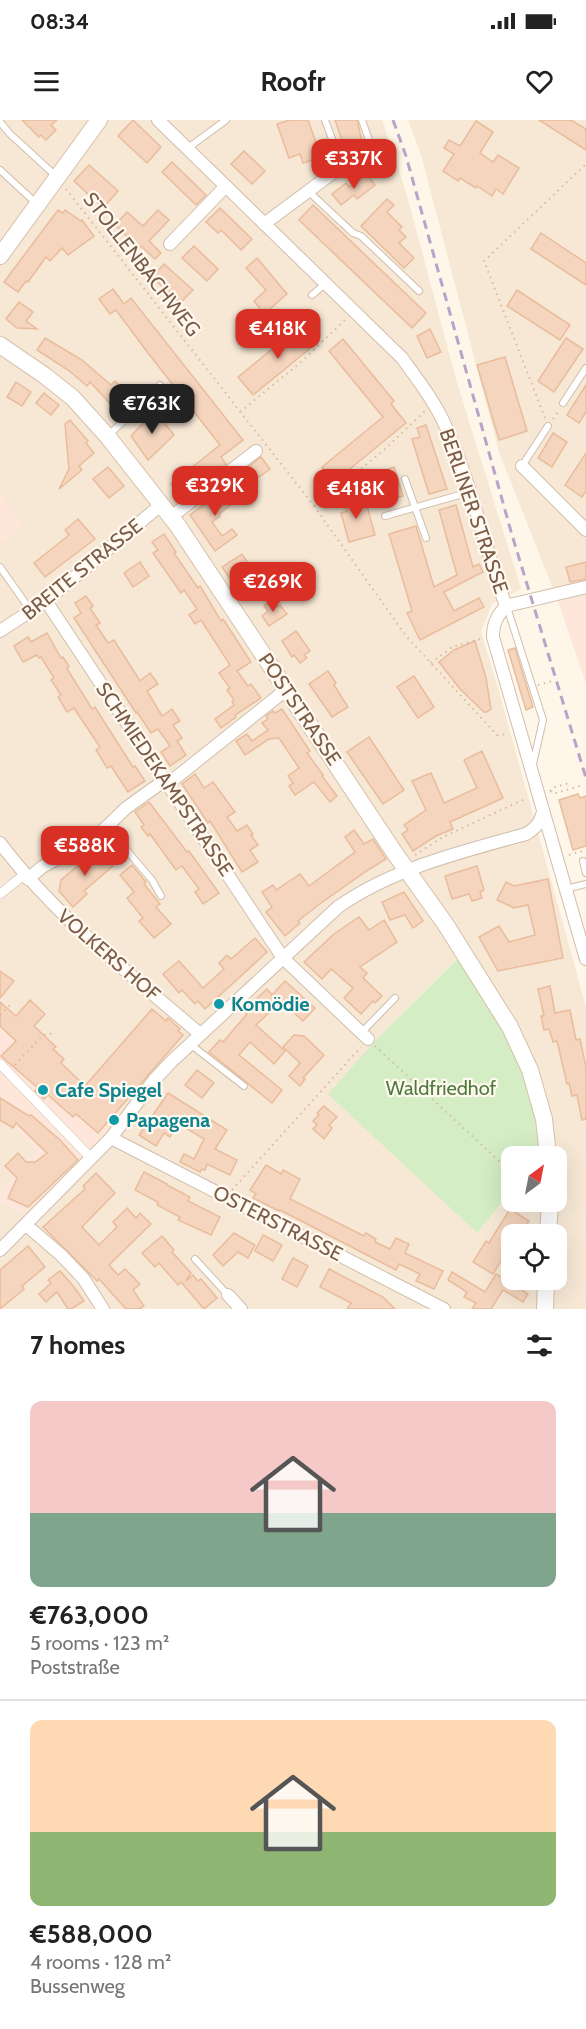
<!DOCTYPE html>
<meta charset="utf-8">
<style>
:root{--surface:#fff;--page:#f2f2f2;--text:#222;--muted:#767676;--line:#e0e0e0;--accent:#d93025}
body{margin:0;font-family:Cabin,sans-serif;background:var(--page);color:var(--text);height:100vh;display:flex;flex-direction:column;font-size:22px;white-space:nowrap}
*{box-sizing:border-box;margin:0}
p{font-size:20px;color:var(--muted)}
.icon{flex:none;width:33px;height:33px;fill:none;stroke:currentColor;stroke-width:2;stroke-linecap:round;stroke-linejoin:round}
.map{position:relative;height:1189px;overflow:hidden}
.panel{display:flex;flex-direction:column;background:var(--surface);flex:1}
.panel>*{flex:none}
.needle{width:39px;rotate:32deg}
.controls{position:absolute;left:501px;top:1026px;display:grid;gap:12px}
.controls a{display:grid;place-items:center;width:66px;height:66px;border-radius:12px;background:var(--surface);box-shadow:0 6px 24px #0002;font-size:30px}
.price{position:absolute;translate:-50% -51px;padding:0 14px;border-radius:12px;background:var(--accent);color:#fff;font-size:20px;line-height:39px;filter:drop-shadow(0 2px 3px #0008)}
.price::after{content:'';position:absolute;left:50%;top:36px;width:18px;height:14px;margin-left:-9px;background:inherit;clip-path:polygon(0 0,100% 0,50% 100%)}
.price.on{background:#222;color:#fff}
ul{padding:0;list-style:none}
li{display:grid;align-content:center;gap:12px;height:318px;padding:0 30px}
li+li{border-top:2px solid var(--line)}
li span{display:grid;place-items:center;height:186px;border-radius:12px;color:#555}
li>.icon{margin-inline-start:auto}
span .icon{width:108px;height:108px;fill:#fffc;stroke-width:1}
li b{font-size:26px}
h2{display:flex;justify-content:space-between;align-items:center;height:72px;padding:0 30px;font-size:26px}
.status{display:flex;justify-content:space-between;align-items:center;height:42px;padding:0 30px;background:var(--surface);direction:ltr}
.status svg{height:16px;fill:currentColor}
header{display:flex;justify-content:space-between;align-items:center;height:78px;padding:0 30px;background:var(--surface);font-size:27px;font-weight:700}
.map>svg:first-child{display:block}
</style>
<div class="status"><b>08:34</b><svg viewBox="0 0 49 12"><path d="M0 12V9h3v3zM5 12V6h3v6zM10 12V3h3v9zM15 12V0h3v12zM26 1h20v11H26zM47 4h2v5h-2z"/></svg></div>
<header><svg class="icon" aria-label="menu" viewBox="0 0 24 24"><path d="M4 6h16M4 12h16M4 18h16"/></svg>Roofr<svg class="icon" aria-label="heart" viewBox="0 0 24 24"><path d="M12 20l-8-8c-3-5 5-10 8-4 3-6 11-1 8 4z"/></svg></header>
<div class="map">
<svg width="586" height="1189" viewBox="0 0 586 1189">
<rect width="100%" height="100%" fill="#fef6e8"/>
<g fill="#f6e8d5" fill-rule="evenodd">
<path d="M0,0H382L406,72L456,259L521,469L492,484L481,512L499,571L586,887V1189H0ZM458,837L536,997L540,1036H556V1082H512L511,1071L477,1113L329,974L375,921ZM512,1114H556V1160H512Z"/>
<polygon points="408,0 586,0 586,477 558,481 499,332 421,35"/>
</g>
<g fill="#ffe6db">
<polygon points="0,374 22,406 0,423"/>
<polygon points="586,477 586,564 558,481"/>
<polygon points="0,876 116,1003 91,1030 23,1095 0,1082 0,1071 37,1033 0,989"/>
</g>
<polygon fill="#d4edc4" points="459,837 519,940 536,997 540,1036 512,1036 511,1071 477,1113 328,974 375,921"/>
<g fill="#f5d5bd" stroke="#e9bc9c" stroke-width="1.5">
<polygon points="22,0 57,0 51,5 56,10 46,20 41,15 39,17"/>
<polygon points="133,0 161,27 147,43 118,16"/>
<polygon points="290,0 308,0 321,37 303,43 300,34 289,38 277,4"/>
<polygon points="335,0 357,0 362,21 344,26"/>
<polygon points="539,0 571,0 586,9 586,30"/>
<polygon points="476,1 493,12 480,33 493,42 498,35 519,48 503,74 496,69 492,76 477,66 476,68 460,58 458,61 443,51 454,34 444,28 449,20 460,26"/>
<polygon points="244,31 265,51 252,64 231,44"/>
<polygon points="172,42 206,75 196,85 162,52"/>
<polygon points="89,45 118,71 103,88 74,61"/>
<polygon points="367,54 375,65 357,79 354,75 341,85 332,74 346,63 349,67"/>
<polygon points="387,79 394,85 387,92 402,107 399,110 406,117 399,123 414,138 404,148 361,106"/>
<polygon points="313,85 426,193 412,208 299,100"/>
<polygon points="220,88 252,119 241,130 221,110 218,113 206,102"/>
<polygon points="58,90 63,93 65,90 81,101 82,100 94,116 68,135 62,128 50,141 46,137 28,162 26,161 18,172 4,162"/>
<polygon points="158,90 169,100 149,121 161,133 155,139 141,126 139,128 115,105 127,92 143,106"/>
<polygon points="541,113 586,143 586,165 531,129"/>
<polygon points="194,126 218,149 207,161 182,138"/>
<polygon points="257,138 287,174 264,194 254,181 266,170 246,148"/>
<polygon points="164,144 193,170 180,183 152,157"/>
<polygon points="113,169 124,184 131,178 243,320 221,337 226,344 182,378 171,364 220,325 148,233 116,190 110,194 99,179"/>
<polygon points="517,170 570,205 560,220 507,186"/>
<polygon points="19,182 33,192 26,201 37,209 17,208 6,199"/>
<polygon points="303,204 318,222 253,275 238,257"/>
<polygon points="430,209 441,232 427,238 417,216"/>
<polygon points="45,218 82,240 111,265 115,261 131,278 117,291 90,262 87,266 68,250 37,230"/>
<polygon points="566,218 583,229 554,272 538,261"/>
<polygon points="343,219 394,281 391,284 406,303 334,362 322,347 383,297 329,231"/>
<polygon points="505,237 527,311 499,320 477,245"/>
<polygon points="16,262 31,272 22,286 7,277"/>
<polygon points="586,265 586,292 579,303 567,295"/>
<polygon points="44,273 59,285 51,295 36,283"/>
<polygon points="155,291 174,315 148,340 131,316"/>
<polygon points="70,300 88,321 86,323 94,333 79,346 82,350 59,369 69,349 65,304"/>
<polygon points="426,305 447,369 429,374 412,319 420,317 417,308"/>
<polygon points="553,313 567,322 552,347 538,338"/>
<polygon points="586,333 586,371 582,377 565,365"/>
<polygon points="261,337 270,349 256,359 247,348"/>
<polygon points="108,347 124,366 109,378 93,359"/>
<polygon points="394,347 403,376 376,384 367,356"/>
<polygon points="226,365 237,380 219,394 220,396 212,402 222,416 232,409 237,415 215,431 190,395 205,384 204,382"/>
<polygon points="344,371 357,388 367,386 375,415 349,422 341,393 347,391 336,376"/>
<polygon points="456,385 473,447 479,444 483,452 444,472 454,491 479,478 484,487 420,520 407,493 412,491 389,414 416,406 434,467 457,455 439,390"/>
<polygon points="78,399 95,419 45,457 34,443 69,415 65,410"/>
<polygon points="164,414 176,432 174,433 198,468 200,466 221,501 223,499 251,542 237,551 248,566 251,564 261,578 235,595 236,597 221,608 215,599 234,585 232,582 234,580 227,570 230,568 219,553 230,545 201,500 195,504 189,495 197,489 184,470 181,473 153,433 158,430 152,422"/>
<polygon points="242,434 255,454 236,467 222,447"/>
<polygon points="140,442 149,456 133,467 124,453"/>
<polygon points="586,442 586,459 570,462 566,447"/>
<polygon points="288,445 293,451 265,474 260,468"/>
<polygon points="86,476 93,486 90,488 100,503 96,505 108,523 114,520 140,561 150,553 158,564 147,571 162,596 172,589 180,601 173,605 182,618 177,621 186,635 170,646 161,632 170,626 158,609 151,613 137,592 136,593 74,498 81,493 75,483"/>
<polygon points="272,480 277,487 280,485 287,494 269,506 262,496 268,491 264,486"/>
<polygon points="296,511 310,531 304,535 307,538 300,543 294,535 292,537 282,521"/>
<polygon points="47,513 61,538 63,537 69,546 67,548 71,555 92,589 95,587 133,647 135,646 145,661 128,672 111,646 107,648 96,630 100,627 74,588 67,592 58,577 61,575 51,560 54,558 41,537 39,538 37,535 23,542 14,526 28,517 31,522"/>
<polygon points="475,521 486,558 491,589 487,592 484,592 460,569 439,542 454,530"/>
<polygon points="515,528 533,587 526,590 508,530"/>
<polygon points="328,551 336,563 334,565 348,587 332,597 309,564"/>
<polygon points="414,556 434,587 418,598 397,567"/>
<polygon points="282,589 310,631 307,633 323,655 322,656 337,676 330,682 314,662 295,675 289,666 293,663 288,656 299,648 279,618 269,619 245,635 236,621 247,614 252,621 268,610 262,603 268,599 266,596 273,591 275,593"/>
<polygon points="369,617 404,670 383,684 347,632"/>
<polygon points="482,631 503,678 450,702 453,709 436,716 413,731 402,714 408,710 404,705 426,690 412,661 431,653 444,683 477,668 464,640"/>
<polygon points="195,654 204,668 213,662 235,692 227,697 237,711 247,705 253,714 251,715 258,725 250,730 258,742 242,752 210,701 208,703 182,664"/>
<polygon points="578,674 580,678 586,676 586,726 573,730 559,680"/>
<polygon points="149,682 187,732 189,731 219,773 203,784 195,772 199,769 182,746 176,750 150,714 148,716 141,707 144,705 135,692"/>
<polygon points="354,710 364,724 373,719 386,739 368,750 321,783 298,801 300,803 285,816 266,792 272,787 262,772 273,765 276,770 300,754 309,766 355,732 345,717"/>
<polygon points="104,730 109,731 109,741 113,746 84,771 87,774 73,787 59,771 61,760 96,731 99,734"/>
<polygon points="132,745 146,762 144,764 160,784 156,787 171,804 154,818 139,801 143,798 127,778 134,772 120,755"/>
<polygon points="477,746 484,770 480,772 482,778 472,781 469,774 452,779 445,756"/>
<polygon points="548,759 563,838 498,851 479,817 499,806 509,822 535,815 528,785 514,788 497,780 506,762 514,766"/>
<polygon points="404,772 423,801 413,808 405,795 390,800 382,782"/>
<polygon points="359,797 369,810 384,800 397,822 360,847 367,853 363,858 382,876 375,883 373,881 361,894 344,878 353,868 331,849 322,859 304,842 334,814"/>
<polygon points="255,818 267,832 205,889 198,881 195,884 182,870 179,873 163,854 179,841 203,868 224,849 219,843 227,835 231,839"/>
<polygon points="0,851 14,861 0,878"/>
<polygon points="285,861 315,888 303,901 281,881 256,905 285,931 274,944 250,922 239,935 282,970 272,983 209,932 220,920 223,922 247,894 243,891 267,869 272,875"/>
<polygon points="550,866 555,893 570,890 576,920 580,919 586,947 586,999 582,1000 577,975 572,976 569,963 567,964 557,921 553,922 549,909 544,910 541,896 544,896 538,869"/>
<polygon points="30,880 45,894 34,906 56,927 53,929 64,939 61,943 85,966 152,889 166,901 168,898 180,909 178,911 183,915 98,1013 76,994 73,997 48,975 44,979 35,971 38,968 1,936 16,921 0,906 0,882 16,896"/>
<polygon points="294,915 304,916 324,935 303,958 305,959 300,966 289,956 300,943 283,927"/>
<polygon points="197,950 214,963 202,978 185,965"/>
<polygon points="168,973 227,1010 215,1029 237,1040 230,1055 207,1044 205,1050 202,1049 200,1052 180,1042 184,1034 194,1039 204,1019 178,1003 170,1017 164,1013 156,1026 139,1015"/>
<polygon points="0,978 29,996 31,995 60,1020 78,1040 28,1087 8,1078 17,1058 5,1046 18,1033 26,1042 35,1042 47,1033 16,1003 13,1008 0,1000"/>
<polygon points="324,986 337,997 329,1005 332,1008 324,1019 313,1009 317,1005 313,1001 319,995 317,993"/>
<polygon points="266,1045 281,1054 283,1050 300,1059 290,1079 364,1116 366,1113 376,1119 375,1122 390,1129 396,1118 409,1124 405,1133 443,1151 434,1169 416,1161 420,1154 399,1144 396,1150 280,1090 279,1091 253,1078 256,1074 250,1070"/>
<polygon points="144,1052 167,1064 167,1065 190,1077 188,1081 220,1097 211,1115 178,1100 180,1097 157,1085 158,1082 135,1070"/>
<polygon points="96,1053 115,1073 82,1107 99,1125 117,1107 113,1102 127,1088 136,1098 140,1093 151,1104 109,1145 118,1155 125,1149 140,1164 133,1170 144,1186 139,1189 126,1189 99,1159 97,1161 43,1107 85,1069 83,1066"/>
<polygon points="510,1089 529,1101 521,1114 512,1114 512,1123 493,1154 473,1142 486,1121 489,1123"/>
<polygon points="234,1113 255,1125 248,1138 238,1132 223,1146 213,1135"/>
<polygon points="263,1115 282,1125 273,1141 255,1131"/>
<polygon points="162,1116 174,1130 172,1132 191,1153 186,1161 193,1155 198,1161 201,1159 217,1178 204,1189 181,1162 178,1165 159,1143 155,1147 142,1133"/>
<polygon points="28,1126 45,1147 22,1166 24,1169 17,1175 0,1189 0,1150"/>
<polygon points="293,1138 308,1146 297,1167 282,1159"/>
<polygon points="329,1149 383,1177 395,1189 347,1189 351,1183 320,1167"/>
<polygon points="60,1151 74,1167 84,1181 71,1189 68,1189 57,1172 46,1182 39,1174 51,1163 48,1160"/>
<polygon points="452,1152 485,1172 496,1154 528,1174 523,1182 503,1170 491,1189 472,1189 476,1183 464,1177 467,1172 448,1160"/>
</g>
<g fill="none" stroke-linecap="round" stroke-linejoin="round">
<defs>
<g id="service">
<polyline points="325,0 342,46"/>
<polyline points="362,0 371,26"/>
<polyline points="0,2 10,14 57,57"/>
<polyline points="188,28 226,0"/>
<polyline points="0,50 37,84"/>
<polyline points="308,71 353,113 361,116 419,171"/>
<polyline points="312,175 325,164"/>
<polyline points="563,283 586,248"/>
<polyline points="108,316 160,265"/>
<polyline points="522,346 548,306"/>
<polyline points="405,359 426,418"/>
<polyline points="385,396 470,372"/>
<polyline points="0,447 31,491"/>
<polyline points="507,487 543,600 533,644"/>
<polyline points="107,707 152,760 161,776"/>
<polyline points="583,741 586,753"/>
<polyline points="566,769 586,764"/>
<polyline points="361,913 395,878"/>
<polyline points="190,924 244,966"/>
<polyline points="195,1139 228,1175"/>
</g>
<g id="pedestrian">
<polyline points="0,774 24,755"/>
<polyline points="0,944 92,1039"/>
</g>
<g id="minor">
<path d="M158,0L402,238C418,260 435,282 446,307C472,365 484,427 506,486"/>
<polyline points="264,104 342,46 371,26"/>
<polyline points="170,124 226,66"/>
<polyline points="522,346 586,410"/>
<polyline points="171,397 256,331"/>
<path d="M586,467L506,486C497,496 493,503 493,517L586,839"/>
<polyline points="46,481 283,838 368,919"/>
<polyline points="0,511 46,481 162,384"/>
<polyline points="168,664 287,569"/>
<path d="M0,723C56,797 130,854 200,914"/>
<polyline points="28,759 42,747 94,719 126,688 165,660"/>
<polyline points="111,1018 444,1189"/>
<polyline points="26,1105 61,1135 83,1158 103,1189"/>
<path d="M0,1130L111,1018L154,960L172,941L338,787C394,748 461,732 526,714C536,708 540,703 543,692"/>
<polyline points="228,1175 241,1189"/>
</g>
<g id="secondary">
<polyline points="0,136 99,0"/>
<polyline points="0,225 44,255 73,278 108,317 178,406 394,732 446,805 510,907 530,950 544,999 548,1036"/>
<polyline points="548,1114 550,1082"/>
<polyline points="545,1189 546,1160"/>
</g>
</defs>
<use href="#service" stroke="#d1beac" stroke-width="8"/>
<use href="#pedestrian" stroke="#d1beac" stroke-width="10"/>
<use href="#minor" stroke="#d1beac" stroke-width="14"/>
<use href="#secondary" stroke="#d7c0ab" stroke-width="18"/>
<g stroke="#dbb8a0" stroke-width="2" stroke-dasharray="1.5 4.5" stroke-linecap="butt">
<polyline points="66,69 314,386 406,516 497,615 509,614"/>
<polyline points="240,292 301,242 346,199"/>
<polyline points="545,298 484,141 586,44"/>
<polyline points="553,299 560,289"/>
<polyline points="314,386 383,331 426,290"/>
<polyline points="431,543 452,527 484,518"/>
<polyline points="538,565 552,561"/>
<polyline points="550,671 552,668 569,663"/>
<polyline points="551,671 553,674 583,665"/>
<polyline points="415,735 443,717 527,678"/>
<polyline points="569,735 586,730"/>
<polyline points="0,895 10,885"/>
<polyline points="375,926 512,1053"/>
<polyline points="15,945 43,915 56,913"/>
<polyline points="232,1070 361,927"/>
</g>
<use href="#service" stroke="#fff" stroke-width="6"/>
<use href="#pedestrian" stroke="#fff" stroke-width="9"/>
<use href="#minor" stroke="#fff" stroke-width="12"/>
<use href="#secondary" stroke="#fff" stroke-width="16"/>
<polyline stroke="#b9a4c9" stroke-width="3" stroke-dasharray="9 6" stroke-linecap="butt" points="393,0 406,36 512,415 586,658"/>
</g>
<g fill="#0f9aa8" stroke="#fff9ef" stroke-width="2">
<circle cx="219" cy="884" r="6"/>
<circle cx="43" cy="970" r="6"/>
<circle cx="114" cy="1000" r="6"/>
</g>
<g text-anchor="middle" stroke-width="4.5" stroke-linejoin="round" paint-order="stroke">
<g font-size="20" fill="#7a5c49" stroke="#fff9ef">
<text transform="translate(142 144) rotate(52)" y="7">STOLLENBACHWEG</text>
<text transform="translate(474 391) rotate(71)" y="7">BERLINER STRASSE</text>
<text transform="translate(82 449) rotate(-39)" y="7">BREITE STRASSE</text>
<text transform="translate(300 589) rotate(56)" y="7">POSTSTRASSE</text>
<text transform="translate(165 659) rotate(56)" y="7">SCHMIEDEKAMPSTRASSE</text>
<text transform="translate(109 835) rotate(41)" y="7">VOLKERS HOF</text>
<text transform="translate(278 1103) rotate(27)" y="7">OSTERSTRASSE</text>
</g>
<g font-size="20" font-weight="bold" fill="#0d838f" stroke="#fff9ef" text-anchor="start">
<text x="231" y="891">Komödie</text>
<text x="55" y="977">Cafe Spiegel</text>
<text x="126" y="1007">Papagena</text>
</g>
<g font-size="20" fill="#4d7a3d" stroke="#fff9ef">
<text x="441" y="975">Waldfriedhof</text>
</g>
</g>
</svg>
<div class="controls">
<a><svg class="needle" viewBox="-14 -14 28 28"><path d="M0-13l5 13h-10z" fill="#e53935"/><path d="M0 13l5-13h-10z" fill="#767676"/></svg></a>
<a><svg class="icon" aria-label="locate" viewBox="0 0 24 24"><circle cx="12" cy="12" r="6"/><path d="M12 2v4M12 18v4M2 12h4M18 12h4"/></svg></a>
</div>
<b class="price" style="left:354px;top:70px">€337K</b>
<b class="price" style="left:278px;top:240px">€418K</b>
<b class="price on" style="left:152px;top:315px">€763K</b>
<b class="price" style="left:215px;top:397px">€329K</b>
<b class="price" style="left:356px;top:400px">€418K</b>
<b class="price" style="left:273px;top:493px">€269K</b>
<b class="price" style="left:85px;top:757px">€588K</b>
</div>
<section class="panel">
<h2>7 homes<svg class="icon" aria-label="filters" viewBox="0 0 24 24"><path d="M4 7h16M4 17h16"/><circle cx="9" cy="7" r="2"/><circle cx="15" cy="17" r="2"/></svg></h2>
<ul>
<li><span style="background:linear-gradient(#f6c9c9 60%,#7fa58c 0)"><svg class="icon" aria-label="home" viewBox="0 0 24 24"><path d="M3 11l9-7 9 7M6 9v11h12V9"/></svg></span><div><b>€763,000</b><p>5 rooms · 123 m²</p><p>Poststraße</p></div></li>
<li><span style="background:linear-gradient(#ffd9b3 60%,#8fb573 0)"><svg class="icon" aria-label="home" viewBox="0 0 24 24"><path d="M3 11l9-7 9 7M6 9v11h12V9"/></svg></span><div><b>€588,000</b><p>4 rooms · 128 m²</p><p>Bussenweg</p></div></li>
</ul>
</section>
